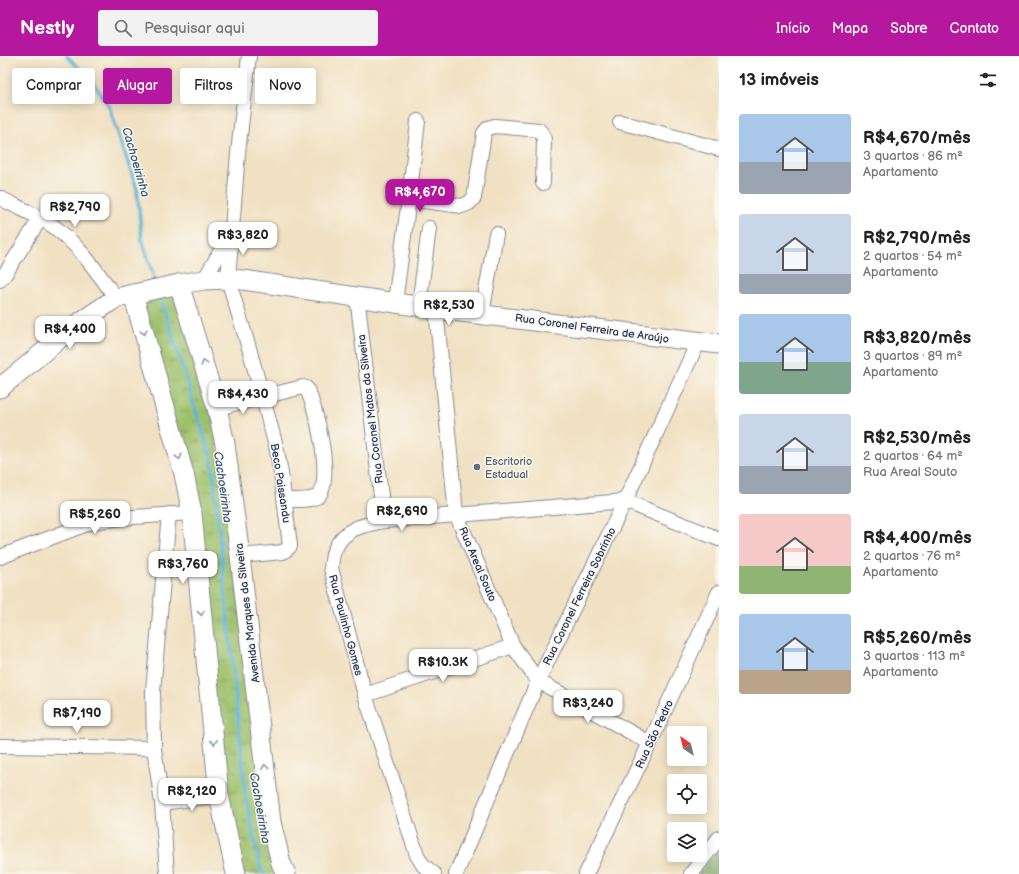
<!DOCTYPE html>
<html lang="pt">
<meta charset="utf-8">
<style>
:root{--surface:#fff;--page:#f2f2f2;--text:#222;--muted:#767676;--accent:#b5179e}
body{margin:0;font-family:"Balsamiq Sans",sans-serif;background:var(--page);color:var(--text);height:100vh;display:flex;flex-direction:column;font-size:15px;white-space:nowrap}
*{box-sizing:border-box;margin:0}
p{font-size:13px;color:var(--muted)}
.icon{flex:none;width:22px;height:22px;fill:none;stroke:currentColor;stroke-width:2;stroke-linecap:round;stroke-linejoin:round}
.map{position:relative;flex:1;overflow:hidden}
.panel{display:flex;flex-direction:column;background:var(--surface);width:300px}
.panel>*{flex:none}
.banner{position:absolute;left:12px;top:12px;width:380px;height:36px;display:flex;gap:8px}
.needle{width:26px;rotate:325deg}
.controls{position:absolute;left:667px;top:670px;display:grid;gap:8px}
.controls a{display:grid;place-items:center;width:40px;height:40px;border-radius:4px;background:var(--surface);box-shadow:0 2px 10px #0003;font-size:20px}
.price{position:absolute;translate:-50% -34px;padding:0 9px;border-radius:8px;background:#fff;color:#222;font-size:13px;line-height:26px;filter:drop-shadow(0 1px 2px #0008)}
.price::after{content:'';position:absolute;left:50%;top:24px;width:12px;height:9px;margin-left:-6px;background:inherit;clip-path:polygon(0 0,100% 0,50% 100%)}
.price.on{background:var(--accent);color:#fff}
ul{padding:0;list-style:none}
li{display:flex;align-items:center;gap:12px;height:100px;padding:0 20px}
li span{display:grid;place-items:center;flex:none;width:112px;height:80px;border-radius:4px;color:#555}
li>.icon{margin-inline-start:auto}
span .icon{width:48px;height:48px;fill:#fffc;stroke-width:1}
li b{font-size:17px}
h2{display:flex;justify-content:space-between;align-items:center;height:48px;padding:0 20px;font-size:17px}
.pill{padding:0 14px;border-radius:4px;background:var(--surface);box-shadow:0 2px 10px #0003;font-size:14px;line-height:36px}
.pill.on{background:var(--accent);color:#fff}
header{display:flex;align-items:center;gap:24px;box-sizing:border-box;height:56px;padding:0 20px;background:var(--accent);color:#fff}
header strong{font-size:19px}
nav{display:flex;gap:22px;margin-inline-start:auto;font-size:14px}
.search{width:280px;height:36px;background:var(--page);display:flex;align-items:center;gap:10px;box-sizing:border-box;padding:0 14px;border-radius:4px;color:var(--muted);font-size:15px}
main{display:flex;flex:1;min-height:0}
.map>svg:first-child{display:block}
</style>
<header>
<strong>Nestly</strong>
<div class="search"><svg class="icon" aria-label="search" viewBox="0 0 24 24"><circle cx="10" cy="10" r="6"/><path d="M15 15l6 6"/></svg>Pesquisar aqui</div>
<nav><a>Início</a><a>Mapa</a><a>Sobre</a><a>Contato</a></nav>
</header>
<main>
<div class="map">
<svg width="719" height="818" viewBox="0 0 719 818">
<defs>
<pattern id="grass-tufts" width="24" height="20" patternUnits="userSpaceOnUse"><rect width="24" height="20" fill="#9cc06a"/><path d="M3 7l-1-3M5 7V3M7 7l1-3M15 17l-1-3M17 17v-4M19 17l1-3" fill="none" stroke="#7e9c5a"/></pattern>
<pattern id="forest-crowns" width="20" height="18" patternUnits="userSpaceOnUse"><rect width="20" height="18" fill="#7da65e"/><path d="M2 6a3 3 0 1 1 6 0M12 15a3 3 0 1 1 6 0" fill="none" stroke="#668851"/></pattern>
</defs>
<rect width="100%" height="100%" fill="#fbf7ec"/>
<filter id="ink" filterUnits="userSpaceOnUse"><feTurbulence type="fractalNoise" baseFrequency=".025" numOctaves="2"/><feDisplacementMap in="SourceGraphic" scale="8" xChannelSelector="R" yChannelSelector="G"/><feConvolveMatrix kernelMatrix="1 2 1 2 8 2 1 2 1" color-interpolation-filters="sRGB"/></filter>
<filter id="wash" filterUnits="userSpaceOnUse"><feTurbulence type="fractalNoise" baseFrequency=".012" numOctaves="4" result="noise"/><feDisplacementMap in="SourceGraphic" scale="16" xChannelSelector="R" yChannelSelector="G"/><feGaussianBlur stdDeviation="0.9" result="paint"/><feColorMatrix in="noise" values="0 0 0 0 0 0 0 0 0 0 0 0 0 0 0 0 0 1.4 0 .05"/><feComposite in="paint" operator="in"/></filter>
<g filter="url(#wash)">
<rect width="100%" height="100%" fill="#f0e1c2"/>
<polygon fill="url(#grass-tufts)" stroke="#5c7864" points="175,233 213,362 279,818 240,818 227,762 197,480 141,241"/>
<polygon fill="url(#forest-crowns)" stroke="#4c6a5e" points="719,793 719,818 698,818"/>
<g fill="none" stroke-linecap="round" stroke-linejoin="round">
<g stroke="#5db5da" stroke-width="3.5">
<polyline points="67,0 94,28 109,50 137,134 142,184 156,227"/>
<polyline points="159,238 212,405 246,742 260,811 264,818"/>
</g>
</g>
</g>
<g filter="url(#ink)">
<g fill="none" stroke-linecap="round" stroke-linejoin="round">
<defs>
<g id="street">
<polyline points="620,66 719,93"/>
<path d="M0,142C17,151 43,162 57,173C81,192 98,217 116,242"/>
<polyline points="409,143 462,150 469,147 474,142 484,77 488,72 495,70 539,74 542,78 544,83 543,127"/>
<polyline points="0,224 5,218 40,163"/>
<polyline points="204,224 230,179"/>
<polyline points="357,240 384,465"/>
<polyline points="395,246 409,143 418,65"/>
<polyline points="419,250 429,172"/>
<polyline points="436,253 456,458 513,590 538,625 650,687"/>
<polyline points="482,258 496,178"/>
<path d="M217,352L303,331L306,332C316,348 334,426 318,440C312,445 293,444 285,444"/>
<polyline points="240,500 283,496 287,493 290,490 281,417 276,390 249,292 228,223 238,97 249,0"/>
<polyline points="0,501 92,466 120,462 192,457"/>
<polyline points="365,639 513,590"/>
<polyline points="0,690 154,692"/>
<polyline points="162,747 219,739"/>
<polyline points="167,818 162,747 154,692 153,635 169,458"/>
<path d="M434,818L423,809L417,799L365,639L331,512C332,506 332,498 335,493C344,472 363,469 384,465L625,445L719,483"/>
<polyline points="456,818 538,625 625,445 698,286"/>
<polyline points="586,818 650,687 719,536"/>
<polyline points="691,818 719,782"/>
</g>
<g id="secondary">
<polyline points="179,228 217,352 225,388 240,500 271,766 281,807 286,818"/>
<polyline points="133,238 184,418 192,457 219,739 236,818"/>
<polyline points="0,332 76,269 116,242 179,228 204,224 228,223 243,224 436,253 719,288"/>
</g>
</defs>
<use href="#street" stroke="#868890" stroke-width="16"/>
<use href="#secondary" stroke="#868890" stroke-width="21"/>
<use href="#street" stroke="#fff" stroke-width="14"/>
<use href="#secondary" stroke="#fff" stroke-width="19"/>
</g>
<defs><path id="oneway-chevron" d="M-2-3.5L2.5 0L-2 3.5" fill="none" stroke-width="1.6" stroke-linecap="round" stroke-linejoin="round"/></defs>
<g stroke="#8d97ae">
<use href="#oneway-chevron" transform="translate(144 276) rotate(74)"/>
<use href="#oneway-chevron" transform="translate(204 307) rotate(-107)"/>
<use href="#oneway-chevron" transform="translate(179 401) rotate(74)"/>
<use href="#oneway-chevron" transform="translate(201 557) rotate(84)"/>
<use href="#oneway-chevron" transform="translate(214 686) rotate(84)"/>
<use href="#oneway-chevron" transform="translate(265 711) rotate(-97)"/>
</g>
</g>
<circle fill="#5c6f8a" stroke="#fbf7ec" stroke-width="1.5" cx="477" cy="411" r="4"/>
<g text-anchor="middle" stroke-width="3" stroke-linejoin="round" paint-order="stroke">
<g font-size="11" fill="#1b2f5e" stroke="#fbf7ec">
<text transform="translate(592 272) rotate(8)" y="4">Rua Coronel Ferreira de Araújo</text>
<text transform="translate(370 353) rotate(-97)" y="4">Rua Coronel Matos da Silveira</text>
<text transform="translate(281 427) rotate(81)" y="4">Beco Paissandu</text>
<text transform="translate(478 508) rotate(67)" y="4">Rua Areal Souto</text>
<text transform="translate(579 540) rotate(-64)" y="4">Rua Coronel Ferreira Sobrinho</text>
<text transform="translate(247 557) rotate(-97)" y="4">Avenida Marques da Silveira</text>
<text transform="translate(346 569) rotate(75)" y="4">Rua Paulinho Gomes</text>
<text transform="translate(654 678) rotate(-65)" y="4">Rua São Pedro</text>
</g>
<g font-size="11" fill="#4e5e75" stroke="#fbf7ec" text-anchor="start">
<text x="485" y="409">Escritorio<tspan x="485" dy="13">Estadual</tspan></text>
</g>
<g font-size="12" font-style="italic" fill="#2f5783" stroke="#fbf7ec">
<text transform="translate(136 106) rotate(74)" y="4">Cachoeirinha</text>
<text transform="translate(223 431) rotate(82)" y="4">Cachoeirinha</text>
<text transform="translate(260 752) rotate(80)" y="4">Cachoeirinha</text>
</g>
</g>
</svg>
<div class="controls">
<a><svg class="needle" viewBox="-14 -14 28 28"><path d="M0-13l5 13h-10z" fill="#e53935"/><path d="M0 13l5-13h-10z" fill="#767676"/></svg></a>
<a><svg class="icon" aria-label="locate" viewBox="0 0 24 24"><circle cx="12" cy="12" r="6"/><path d="M12 2v4M12 18v4M2 12h4M18 12h4"/></svg></a>
<a><svg class="icon" aria-label="layers" viewBox="0 0 24 24"><path d="M12 4l9 5-9 5-9-5zM3 14l9 5 9-5"/></svg></a>
</div>
<b class="price on" style="left:420px;top:157px">R$4,670</b>
<b class="price" style="left:75px;top:172px">R$2,790</b>
<b class="price" style="left:243px;top:200px">R$3,820</b>
<b class="price" style="left:449px;top:270px">R$2,530</b>
<b class="price" style="left:70px;top:294px">R$4,400</b>
<b class="price" style="left:243px;top:359px">R$4,430</b>
<b class="price" style="left:402px;top:476px">R$2,690</b>
<b class="price" style="left:95px;top:479px">R$5,260</b>
<b class="price" style="left:183px;top:529px">R$3,760</b>
<b class="price" style="left:443px;top:627px">R$10.3K</b>
<b class="price" style="left:588px;top:668px">R$3,240</b>
<b class="price" style="left:77px;top:678px">R$7,190</b>
<b class="price" style="left:192px;top:756px">R$2,120</b>
<div class="banner">
<a class="pill">Comprar</a>
<a class="pill on">Alugar</a>
<a class="pill">Filtros</a>
<a class="pill">Novo</a>
</div>
</div>
<section class="panel">
<h2>13 imóveis<svg class="icon" aria-label="filters" viewBox="0 0 24 24"><path d="M4 7h16M4 17h16"/><circle cx="9" cy="7" r="2"/><circle cx="15" cy="17" r="2"/></svg></h2>
<ul>
<li><span style="background:linear-gradient(#a9c7e8 60%,#9aa5b1 0)"><svg class="icon" aria-label="home" viewBox="0 0 24 24"><path d="M3 11l9-7 9 7M6 9v11h12V9"/></svg></span><div><b>R$4,670/mês</b><p>3 quartos · 86 m²</p><p>Apartamento</p></div></li>
<li><span style="background:linear-gradient(#c9d6e8 75%,#9aa5b1 0)"><svg class="icon" aria-label="home" viewBox="0 0 24 24"><path d="M3 11l9-7 9 7M6 9v11h12V9"/></svg></span><div><b>R$2,790/mês</b><p>2 quartos · 54 m²</p><p>Apartamento</p></div></li>
<li><span style="background:linear-gradient(#a9c7e8 60%,#7fa58c 0)"><svg class="icon" aria-label="home" viewBox="0 0 24 24"><path d="M3 11l9-7 9 7M6 9v11h12V9"/></svg></span><div><b>R$3,820/mês</b><p>3 quartos · 89 m²</p><p>Apartamento</p></div></li>
<li><span style="background:linear-gradient(#c9d6e8 65%,#9aa5b1 0)"><svg class="icon" aria-label="home" viewBox="0 0 24 24"><path d="M3 11l9-7 9 7M6 9v11h12V9"/></svg></span><div><b>R$2,530/mês</b><p>2 quartos · 64 m²</p><p>Rua Areal Souto</p></div></li>
<li><span style="background:linear-gradient(#f6c9c9 65%,#8fb573 0)"><svg class="icon" aria-label="home" viewBox="0 0 24 24"><path d="M3 11l9-7 9 7M6 9v11h12V9"/></svg></span><div><b>R$4,400/mês</b><p>2 quartos · 76 m²</p><p>Apartamento</p></div></li>
<li><span style="background:linear-gradient(#a9c7e8 70%,#b9a48a 0)"><svg class="icon" aria-label="home" viewBox="0 0 24 24"><path d="M3 11l9-7 9 7M6 9v11h12V9"/></svg></span><div><b>R$5,260/mês</b><p>3 quartos · 113 m²</p><p>Apartamento</p></div></li>
</ul>
</section>
</main>
